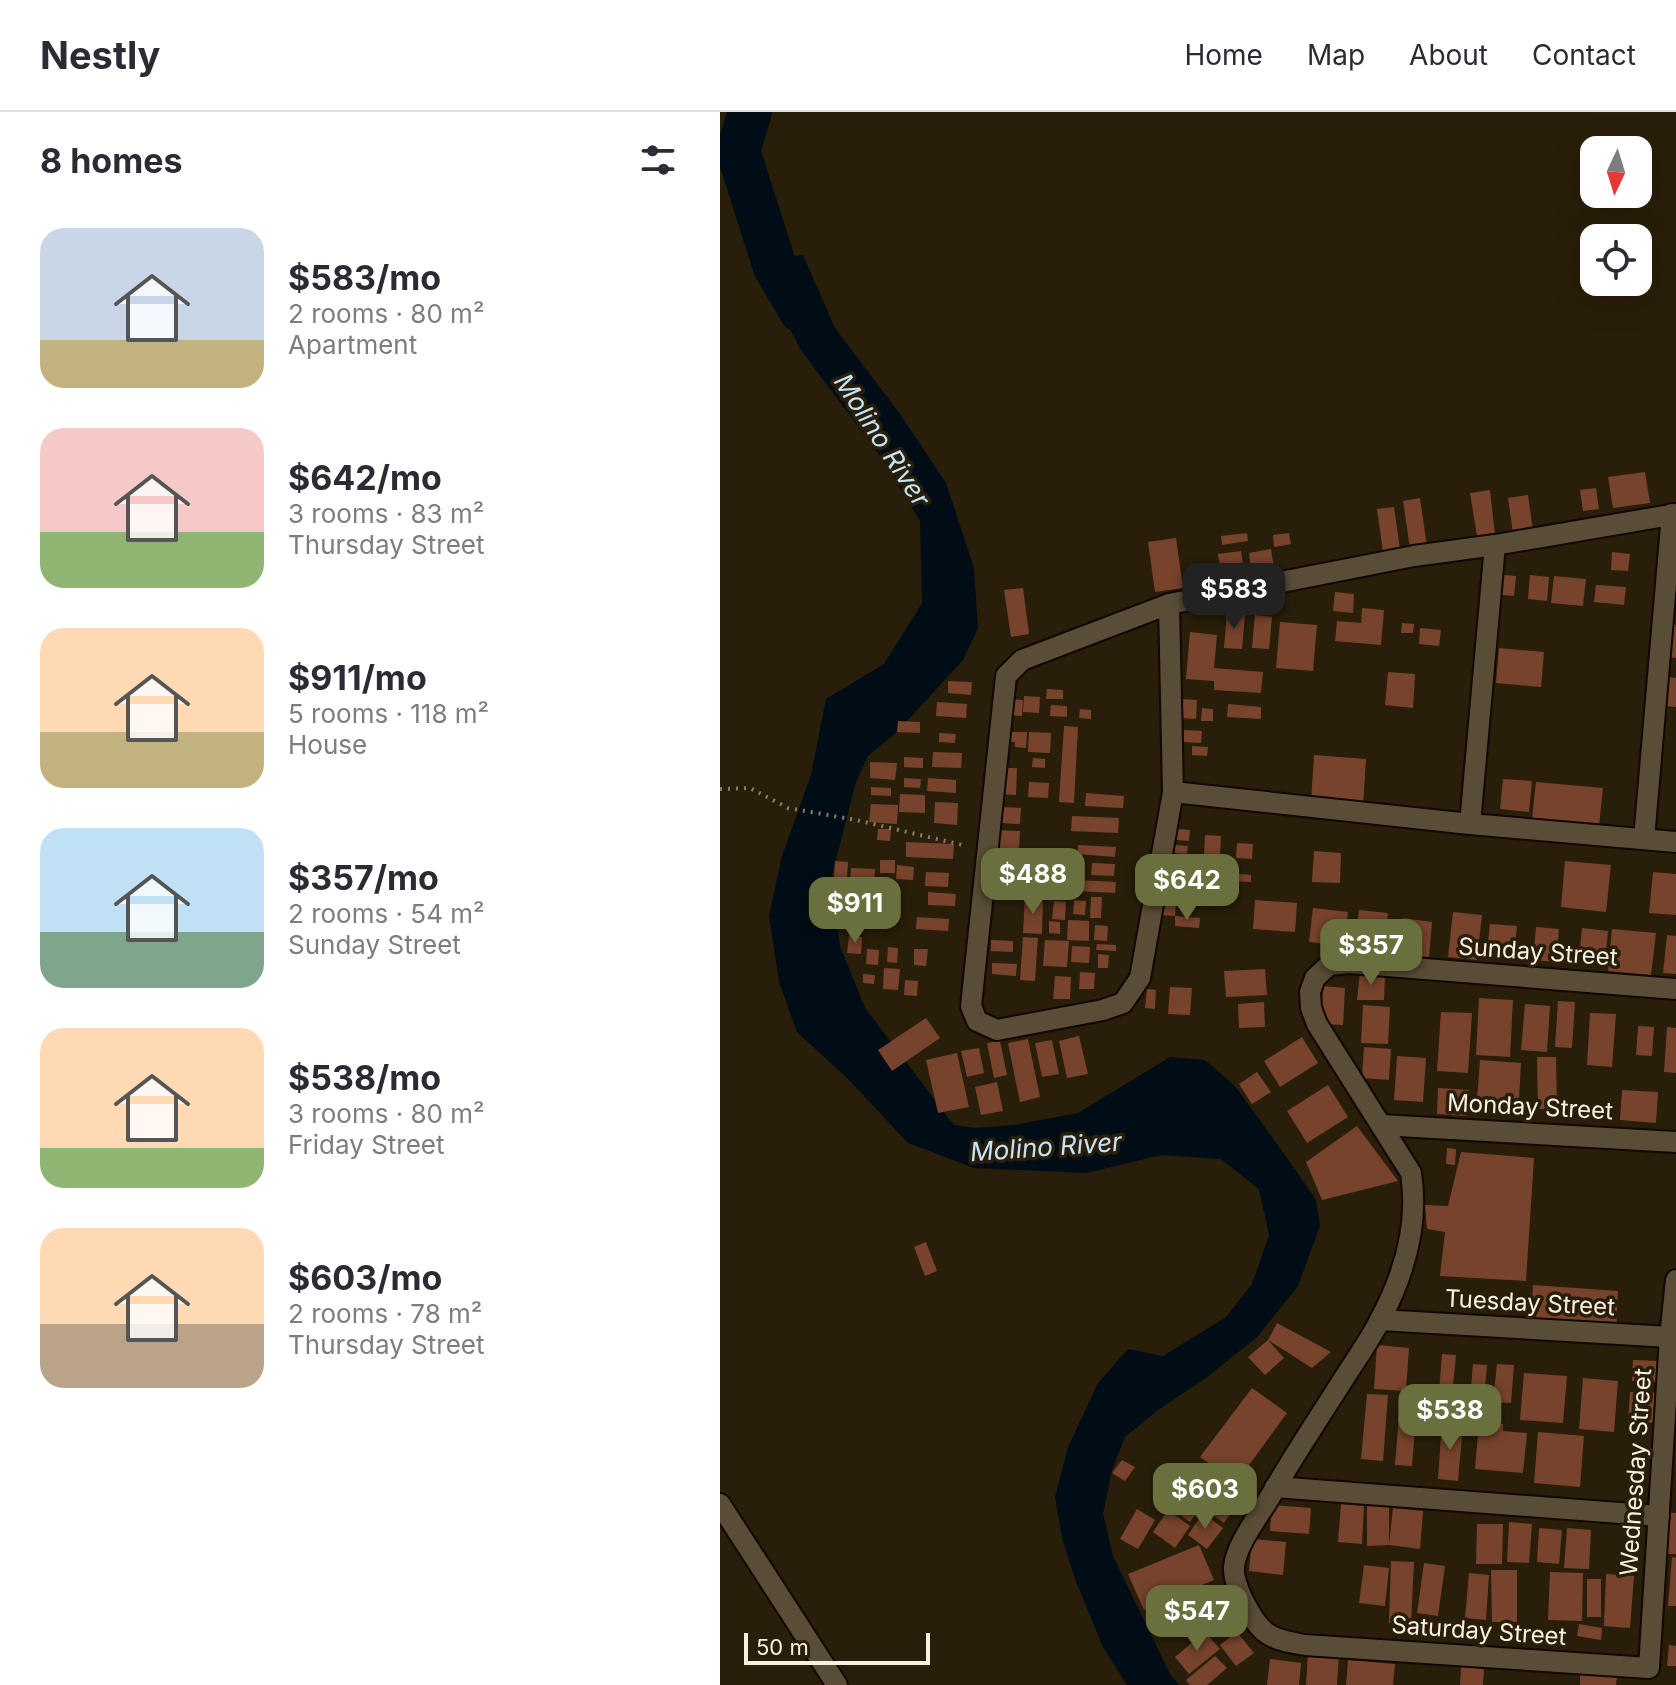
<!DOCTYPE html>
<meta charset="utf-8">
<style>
:root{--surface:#fff;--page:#f2f2f3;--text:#2b2b33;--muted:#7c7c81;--line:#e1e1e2;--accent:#696f3d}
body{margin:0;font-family:Inter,sans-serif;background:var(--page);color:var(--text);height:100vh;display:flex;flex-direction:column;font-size:30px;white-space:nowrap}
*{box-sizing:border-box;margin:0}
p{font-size:26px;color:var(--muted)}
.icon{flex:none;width:44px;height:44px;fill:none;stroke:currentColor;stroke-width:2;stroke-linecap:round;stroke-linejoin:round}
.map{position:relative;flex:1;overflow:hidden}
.details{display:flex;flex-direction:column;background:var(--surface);width:720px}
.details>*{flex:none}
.needle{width:52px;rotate:184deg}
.tools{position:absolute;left:860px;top:24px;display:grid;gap:16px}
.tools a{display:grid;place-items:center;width:72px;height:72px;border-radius:16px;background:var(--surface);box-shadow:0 8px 32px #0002;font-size:40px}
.scale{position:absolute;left:24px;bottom:20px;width:186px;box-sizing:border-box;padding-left:8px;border:4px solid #f8f0e3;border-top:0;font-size:22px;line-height:28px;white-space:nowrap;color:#f8f0e3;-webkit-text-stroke:6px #291e09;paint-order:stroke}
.price{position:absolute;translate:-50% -68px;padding:0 18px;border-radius:16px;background:var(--accent);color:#fff;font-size:26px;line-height:52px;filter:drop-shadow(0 2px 4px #0008)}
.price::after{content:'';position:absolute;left:50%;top:48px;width:24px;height:18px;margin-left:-12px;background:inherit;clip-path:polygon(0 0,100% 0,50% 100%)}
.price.selected{background:#222;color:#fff}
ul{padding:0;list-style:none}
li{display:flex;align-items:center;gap:24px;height:200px;padding:0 40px}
li span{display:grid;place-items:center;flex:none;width:224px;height:160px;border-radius:24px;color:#555}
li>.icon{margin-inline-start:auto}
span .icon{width:96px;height:96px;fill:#fffc;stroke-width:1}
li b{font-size:34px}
h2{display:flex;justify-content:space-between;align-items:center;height:96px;padding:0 40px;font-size:34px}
header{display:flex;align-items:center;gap:48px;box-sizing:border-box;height:112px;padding:0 40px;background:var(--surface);border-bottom:2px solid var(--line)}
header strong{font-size:38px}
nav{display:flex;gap:44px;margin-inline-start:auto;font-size:28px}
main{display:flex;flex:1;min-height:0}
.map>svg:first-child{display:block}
</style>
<header>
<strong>Nestly</strong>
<nav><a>Home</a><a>Map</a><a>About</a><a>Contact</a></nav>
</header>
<main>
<section class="details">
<h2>8 homes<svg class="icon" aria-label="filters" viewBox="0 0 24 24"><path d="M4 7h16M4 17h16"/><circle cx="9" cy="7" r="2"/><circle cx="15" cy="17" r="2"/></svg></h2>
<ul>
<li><span style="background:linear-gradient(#c9d6e8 70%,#c2b280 0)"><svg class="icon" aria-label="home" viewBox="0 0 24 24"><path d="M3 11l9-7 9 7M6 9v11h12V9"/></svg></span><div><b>$583/mo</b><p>2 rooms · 80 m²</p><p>Apartment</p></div></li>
<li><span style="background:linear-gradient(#f6c9c9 65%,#8fb573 0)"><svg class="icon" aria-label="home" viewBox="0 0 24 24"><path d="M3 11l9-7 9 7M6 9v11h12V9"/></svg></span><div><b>$642/mo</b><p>3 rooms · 83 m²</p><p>Thursday Street</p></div></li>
<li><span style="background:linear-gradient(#ffd9b3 65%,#c2b280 0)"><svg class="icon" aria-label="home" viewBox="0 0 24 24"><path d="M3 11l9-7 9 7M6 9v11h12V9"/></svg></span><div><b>$911/mo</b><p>5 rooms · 118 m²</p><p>House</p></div></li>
<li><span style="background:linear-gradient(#bfe0f5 65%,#7fa58c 0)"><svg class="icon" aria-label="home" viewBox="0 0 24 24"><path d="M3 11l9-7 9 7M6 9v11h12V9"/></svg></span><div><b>$357/mo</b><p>2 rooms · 54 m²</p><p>Sunday Street</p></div></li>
<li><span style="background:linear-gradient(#ffd9b3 75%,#8fb573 0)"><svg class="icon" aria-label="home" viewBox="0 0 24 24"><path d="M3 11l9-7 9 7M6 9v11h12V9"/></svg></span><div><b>$538/mo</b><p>3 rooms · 80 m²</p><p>Friday Street</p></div></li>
<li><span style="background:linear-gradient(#ffd9b3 60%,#b9a48a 0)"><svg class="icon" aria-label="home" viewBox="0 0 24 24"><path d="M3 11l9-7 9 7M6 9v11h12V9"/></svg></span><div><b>$603/mo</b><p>2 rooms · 78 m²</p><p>Thursday Street</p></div></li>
</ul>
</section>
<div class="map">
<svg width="956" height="1573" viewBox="0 0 956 1573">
<rect width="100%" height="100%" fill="#291e09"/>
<polygon fill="#000d16" points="83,143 115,216 180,302 226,371 254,456 258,516 243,548 177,620 148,644 136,670 111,767 120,834 145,896 234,1013 255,1016 295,1013 358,1001 450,945 485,948 515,974 570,1050 596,1088 600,1114 578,1174 537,1225 486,1266 438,1298 405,1325 392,1358 383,1402 393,1444 450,1562 459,1573 407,1573 383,1535 355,1467 342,1426 335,1385 348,1335 378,1271 408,1237 443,1244 506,1205 532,1172 549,1123 539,1077 501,1047 441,1043 367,1061 254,1056 188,1031 130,969 77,920 59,870 49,804 62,744 91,663 106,587 164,552 202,491 200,409 163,348 81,238 34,149"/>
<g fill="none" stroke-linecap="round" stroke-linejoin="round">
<polyline stroke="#000d16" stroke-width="44" points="30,0 18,39 55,155 81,199"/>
</g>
<g fill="#78432c">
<polygon points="925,360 930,391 893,396 888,365"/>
<polygon points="876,376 879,397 863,399 860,378"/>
<polygon points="770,378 775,422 757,424 750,381"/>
<polygon points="808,383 813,418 793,421 788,386"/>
<polygon points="700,386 707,434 690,436 683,389"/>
<polygon points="674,395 680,437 663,440 657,397"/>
<polygon points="527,421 528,429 502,433 501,424"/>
<polygon points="569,421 571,432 554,435 553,423"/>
<polygon points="456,426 463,476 435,480 428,430"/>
<polygon points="551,437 554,456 531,460 529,441"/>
<polygon points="521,439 524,460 501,463 498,442"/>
<polygon points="892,440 910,442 908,459 891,458"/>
<polygon points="774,462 796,464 794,484 772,482"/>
<polygon points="810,463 829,465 827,489 808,487"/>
<polygon points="834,464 866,467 863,494 831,491"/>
<polygon points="876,473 906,475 904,493 874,490"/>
<polygon points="303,476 309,522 291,525 284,478"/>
<polygon points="615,480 634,482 633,501 613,499"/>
<polygon points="642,496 664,498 661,533 615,529 617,509 641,511"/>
<polygon points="507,501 525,502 522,537 504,536"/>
<polygon points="535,503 552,505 549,537 532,536"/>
<polygon points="560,510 597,513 593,559 556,556"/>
<polygon points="682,511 694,512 693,521 681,521"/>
<polygon points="952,512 956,513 956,546 949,545"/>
<polygon points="700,516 721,518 719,534 699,532"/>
<polygon points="470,520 497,523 494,556 543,560 541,581 494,578 494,569 466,567"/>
<polygon points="779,536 824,540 821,575 776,571"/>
<polygon points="668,560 695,562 693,596 665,593"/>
<polygon points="947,565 956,566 956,595 944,594"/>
<polygon points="228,569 252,570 251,583 228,581"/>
<polygon points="327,577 343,578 343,587 326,587"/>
<polygon points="304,584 320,585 319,601 303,600"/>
<polygon points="285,587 303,588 302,604 285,603"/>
<polygon points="461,587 477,588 476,607 459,606"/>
<polygon points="217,590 247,592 246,606 216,604"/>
<polygon points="508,592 541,595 541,607 507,605"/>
<polygon points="331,593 347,594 347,605 330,604"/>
<polygon points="482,596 493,597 493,609 481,609"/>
<polygon points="360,597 371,598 371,607 359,606"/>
<polygon points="178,609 200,610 200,621 177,620"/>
<polygon points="344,614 358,615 354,691 339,690"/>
<polygon points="464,618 482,619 481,631 463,630"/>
<polygon points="283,620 307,620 306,636 295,635 295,630 282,630"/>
<polygon points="309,620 331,621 330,641 308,640"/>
<polygon points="219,621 236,622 235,631 219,630"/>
<polygon points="472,634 488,635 487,644 472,643"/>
<polygon points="213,640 242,641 241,656 212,655"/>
<polygon points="594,643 646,647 643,695 591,691"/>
<polygon points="184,645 203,646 203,656 184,655"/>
<polygon points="313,646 325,647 325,656 312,655"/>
<polygon points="150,650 177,651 175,668 150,666"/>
<polygon points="281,656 297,656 296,683 280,682"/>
<polygon points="184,666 201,667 200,676 184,675"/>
<polygon points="208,666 236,668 236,681 207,679"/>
<polygon points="783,667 812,669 809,700 780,697"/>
<polygon points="309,670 329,671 328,686 308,685"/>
<polygon points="816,670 883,676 879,714 812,707"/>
<polygon points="151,675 171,676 171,684 151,683"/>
<polygon points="366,681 404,684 403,696 365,694"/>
<polygon points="180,682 205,683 205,701 179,700"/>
<polygon points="215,690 238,691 237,713 214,711"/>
<polygon points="151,692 178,693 177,712 149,710"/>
<polygon points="282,695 301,696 300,712 281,711"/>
<polygon points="352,704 399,706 398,721 351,719"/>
<polygon points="445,716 470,718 469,729 445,727"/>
<polygon points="158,717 171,717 170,729 157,728"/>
<polygon points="275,718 300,719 299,738 274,737"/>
<polygon points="485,723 501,724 500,743 484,742"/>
<polygon points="186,730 234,732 233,747 186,745"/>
<polygon points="517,731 533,732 532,747 516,746"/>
<polygon points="358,733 396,735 395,745 357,742"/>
<polygon points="455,733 468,734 467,742 455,741"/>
<polygon points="594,739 621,741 620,771 592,770"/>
<polygon points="271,742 293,743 293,758 271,757"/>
<rect x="160" y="748" width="15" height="13"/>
<polygon points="115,749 128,750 127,766 114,766"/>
<polygon points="845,749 891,753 886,800 841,795"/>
<polygon points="372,751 395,752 394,764 371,763"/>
<polygon points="177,753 194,755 193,768 176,767"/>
<polygon points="326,753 346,754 345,763 325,762"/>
<polygon points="482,754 492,755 491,768 481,768"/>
<polygon points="131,756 155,757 154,772 130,771"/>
<polygon points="206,760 229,761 228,775 205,774"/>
<polygon points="933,760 956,762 956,803 929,801"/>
<polygon points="513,761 531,763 531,770 512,769"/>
<polygon points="268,766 292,767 291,780 267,779"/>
<polygon points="357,768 396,770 395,781 357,779"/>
<polygon points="138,776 152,777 151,787 138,787"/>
<polygon points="454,778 464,779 463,789 453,789"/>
<polygon points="208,780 236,782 235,794 208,793"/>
<polygon points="477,781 492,782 491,793 476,792"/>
<polygon points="371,785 382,785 381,806 370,806"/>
<polygon points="305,786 323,787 322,822 303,821"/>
<polygon points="354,788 366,789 365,803 353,802"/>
<polygon points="535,788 577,791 575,820 533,817"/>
<polygon points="334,789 346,790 345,808 332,807"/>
<polygon points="439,790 456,792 455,804 439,803"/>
<polygon points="593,796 628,800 624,834 589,830"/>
<polygon points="112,797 137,798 136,814 111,812"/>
<polygon points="639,798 668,801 663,845 634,842"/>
<polygon points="733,800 762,803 757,848 728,845"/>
<polygon points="455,804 480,806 479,816 455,814"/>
<polygon points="197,805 229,807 228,819 196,817"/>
<polygon points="683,806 712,810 709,845 679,842"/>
<polygon points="348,808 369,809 369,829 347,828"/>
<polygon points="329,809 340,810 340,822 329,821"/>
<polygon points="770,812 797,814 793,849 766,846"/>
<polygon points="375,813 388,814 387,829 374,828"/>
<polygon points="816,815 839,817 836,850 813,848"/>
<polygon points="862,816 888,819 885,849 859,846"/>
<polygon points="892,817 936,821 931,863 888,859"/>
<polygon points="947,823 956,824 956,862 943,861"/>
<polygon points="129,824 142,825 141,842 127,841"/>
<polygon points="303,825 318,826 315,869 300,868"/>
<polygon points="271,828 293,829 293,840 271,839"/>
<polygon points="325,828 349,829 347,855 323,854"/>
<polygon points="377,832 396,833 396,839 376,838"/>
<polygon points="352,834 370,835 369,851 351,850"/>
<polygon points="168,835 178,836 177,851 167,850"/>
<polygon points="147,837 159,838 158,853 146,852"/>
<polygon points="194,837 208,837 206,854 194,853"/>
<polygon points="378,842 389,843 388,856 378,856"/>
<polygon points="272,851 297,852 296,864 272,862"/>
<polygon points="164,856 180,857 178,878 163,877"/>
<polygon points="545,857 547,883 506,885 504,859"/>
<polygon points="360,860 375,861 374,877 359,877"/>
<polygon points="640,860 651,863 665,863 664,888 637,888"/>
<polygon points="143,862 155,863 154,872 143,871"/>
<polygon points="335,864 351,865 350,887 333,887"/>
<polygon points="185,868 198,869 197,884 184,883"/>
<polygon points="603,874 625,876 623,913 601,912"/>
<polygon points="450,875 472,876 470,903 448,902"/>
<polygon points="427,877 436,878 435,897 425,896"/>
<polygon points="759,886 793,888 790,945 756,943"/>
<polygon points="838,889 855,890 852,936 835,935"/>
<polygon points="544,890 545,915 519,916 518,892"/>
<polygon points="805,892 830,894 827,940 801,938"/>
<polygon points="643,893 670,895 668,932 641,931"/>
<polygon points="721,900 752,901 748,961 717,959"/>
<polygon points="870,901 896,902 892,955 867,953"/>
<polygon points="206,906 220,926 172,959 158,938"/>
<polygon points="918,914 934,915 932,944 916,943"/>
<polygon points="947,915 956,916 956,961 944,960"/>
<polygon points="359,924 368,962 347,966 339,929"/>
<polygon points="582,925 598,951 560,975 544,949"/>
<polygon points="308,927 320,985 300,990 288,931"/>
<polygon points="332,928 339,962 322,965 315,931"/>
<polygon points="280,929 287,963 274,966 267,931"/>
<polygon points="644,935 671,937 669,968 642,966"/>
<polygon points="259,936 264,961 247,965 241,939"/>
<polygon points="237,941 249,995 218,1001 206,948"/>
<polygon points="677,944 706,946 703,990 674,988"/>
<polygon points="817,945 836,945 837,997 818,997"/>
<polygon points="760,948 801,951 798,1004 756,1001"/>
<polygon points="537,960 551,980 532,992 519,972"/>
<polygon points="277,970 283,999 261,1003 255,975"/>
<polygon points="608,973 628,1005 587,1031 567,999"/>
<polygon points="718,976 749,978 747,1004 717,1002"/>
<polygon points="902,978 938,980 936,1011 900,1008"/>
<polygon points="637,1014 678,1069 602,1088 586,1050"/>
<polygon points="727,1036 736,1037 735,1053 726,1052"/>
<polygon points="741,1040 814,1046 806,1169 720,1164 725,1120 707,1117 705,1093 728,1094"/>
<polygon points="206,1130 217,1159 205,1164 194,1135"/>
<polygon points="813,1173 898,1179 896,1221 810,1215"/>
<polygon points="557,1211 611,1240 592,1256 548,1228 564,1246 545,1263 528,1245 548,1228"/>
<polygon points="657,1233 689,1236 686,1279 654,1277"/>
<polygon points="722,1242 736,1243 731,1293 718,1292"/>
<polygon points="913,1248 940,1249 939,1270 912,1269"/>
<polygon points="753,1252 767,1253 763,1302 749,1301"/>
<polygon points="777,1252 794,1253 791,1291 773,1290"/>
<polygon points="804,1261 847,1264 843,1311 800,1308"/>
<polygon points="863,1266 898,1269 894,1320 859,1317"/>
<polygon points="532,1276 567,1301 516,1371 480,1345"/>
<polygon points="910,1280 943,1281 941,1311 908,1310"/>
<polygon points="647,1282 668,1283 663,1349 641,1347"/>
<polygon points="679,1303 696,1305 692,1354 675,1353"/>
<polygon points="759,1310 783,1312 783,1319 807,1321 803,1361 755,1357"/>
<polygon points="722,1311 743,1312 738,1369 718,1367"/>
<polygon points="818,1320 864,1324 860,1375 814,1371"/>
<polygon points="402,1348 415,1355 405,1369 392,1361"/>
<polygon points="460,1372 485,1390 470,1410 445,1391"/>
<polygon points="494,1382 514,1396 504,1411 484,1397"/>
<polygon points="621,1392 644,1394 642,1432 618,1430"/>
<polygon points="552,1393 591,1396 589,1422 550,1419"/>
<polygon points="647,1393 669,1393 669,1433 647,1434"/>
<polygon points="673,1396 703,1399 700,1437 669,1433"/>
<polygon points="417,1397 435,1408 418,1437 400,1427"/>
<polygon points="448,1398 470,1414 455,1436 433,1420"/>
<polygon points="942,1400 956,1401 956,1442 940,1442"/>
<polygon points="483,1401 503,1416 487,1437 468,1423"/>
<polygon points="789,1410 812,1412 809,1451 787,1450"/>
<polygon points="757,1412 783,1412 782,1452 756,1452"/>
<polygon points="819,1416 842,1418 839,1452 817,1450"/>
<polygon points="847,1416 871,1418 869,1457 844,1456"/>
<polygon points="532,1427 566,1430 563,1463 529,1459"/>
<polygon points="479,1433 494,1468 424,1498 408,1462"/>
<polygon points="952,1445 956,1446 956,1494 948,1494"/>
<polygon points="671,1449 694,1450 691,1512 669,1511"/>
<polygon points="704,1451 725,1454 718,1504 697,1501"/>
<polygon points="644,1453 669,1456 665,1494 639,1491"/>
<polygon points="771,1458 797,1458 797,1510 772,1510"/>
<polygon points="830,1460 863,1461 862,1509 828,1508"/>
<polygon points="749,1461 769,1463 766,1508 745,1506"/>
<polygon points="886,1462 914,1464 910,1516 884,1514"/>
<rect x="867" y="1467" width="14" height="38"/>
<polygon points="474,1485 481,1505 451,1515 444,1495"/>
<polygon points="859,1512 882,1516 881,1528 857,1524"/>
<polygon points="485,1520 500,1537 469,1562 455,1545"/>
<polygon points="517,1520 534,1541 516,1554 500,1533"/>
<polygon points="949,1533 956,1534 956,1554 947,1554"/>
<polygon points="588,1540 619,1542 617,1573 586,1573"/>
<polygon points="495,1544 507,1556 487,1573 470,1573 466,1568"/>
<polygon points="550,1547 581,1551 579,1573 547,1573"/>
<polygon points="628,1548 675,1552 673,1573 626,1573"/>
<polygon points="741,1555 764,1557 763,1573 740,1573"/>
<polygon points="860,1562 897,1564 896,1573 860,1573"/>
</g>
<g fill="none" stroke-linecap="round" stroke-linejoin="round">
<defs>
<g id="street">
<polygon points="449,492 453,680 420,866 403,891 383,898 277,918 257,909 251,894 286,564 302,548"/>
<polyline points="449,492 694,444 775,433 956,402"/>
<polyline points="453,680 750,712 956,730"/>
<polyline points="750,712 775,433"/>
<polyline points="924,727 952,402"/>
<path d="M956,877L629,851L609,853L595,866L590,880L591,896L597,912L691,1061C699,1112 684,1163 660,1208C649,1230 634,1250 621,1271C597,1309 572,1346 550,1385C538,1405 516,1433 514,1455C513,1467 519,1480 524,1490C541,1523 549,1527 585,1533L929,1556L950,1225L956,1168"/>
<polyline points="661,1013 956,1030"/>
<polyline points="660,1208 950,1225 956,1224"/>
<polyline points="555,1375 939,1404"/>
<polyline points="0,1392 117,1573"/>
</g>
</defs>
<use href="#street" stroke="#110700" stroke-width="24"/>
<polyline stroke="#887e6d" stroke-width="4" stroke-dasharray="2 6" stroke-linecap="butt" points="0,677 30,676 68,696 136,708 247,734"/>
<use href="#street" stroke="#5a4d37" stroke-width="20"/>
</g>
<g text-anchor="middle" stroke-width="7" stroke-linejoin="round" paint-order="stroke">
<g font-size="24" fill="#f8f0e3" stroke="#291e09">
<text transform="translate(818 840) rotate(4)" y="8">Sunday Street</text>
<text transform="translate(810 995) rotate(3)" y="8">Monday Street</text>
<text transform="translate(810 1191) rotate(3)" y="8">Tuesday Street</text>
<text transform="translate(916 1360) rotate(-86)" y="8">Wednesday Street</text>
<text transform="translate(759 1519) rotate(4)" y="8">Saturday Street</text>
</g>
<g font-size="26" font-style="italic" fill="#c4e5f9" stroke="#291e09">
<text transform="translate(162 328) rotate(57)" y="9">Molino River</text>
<text transform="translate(326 1035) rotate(-4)" y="9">Molino River</text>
</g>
</g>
</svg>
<div class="tools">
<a><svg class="needle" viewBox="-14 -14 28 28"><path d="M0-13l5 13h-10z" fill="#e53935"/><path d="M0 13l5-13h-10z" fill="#7c7c81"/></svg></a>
<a><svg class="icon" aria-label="locate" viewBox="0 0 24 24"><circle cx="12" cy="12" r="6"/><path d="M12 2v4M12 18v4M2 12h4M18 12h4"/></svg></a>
</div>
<div class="scale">50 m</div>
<b class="price selected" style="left:514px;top:519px">$583</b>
<b class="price" style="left:313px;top:804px">$488</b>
<b class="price" style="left:467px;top:810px">$642</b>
<b class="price" style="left:135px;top:833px">$911</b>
<b class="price" style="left:651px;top:875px">$357</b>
<b class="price" style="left:730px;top:1340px">$538</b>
<b class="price" style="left:485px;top:1419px">$603</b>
<b class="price" style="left:477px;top:1541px">$547</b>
</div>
</main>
